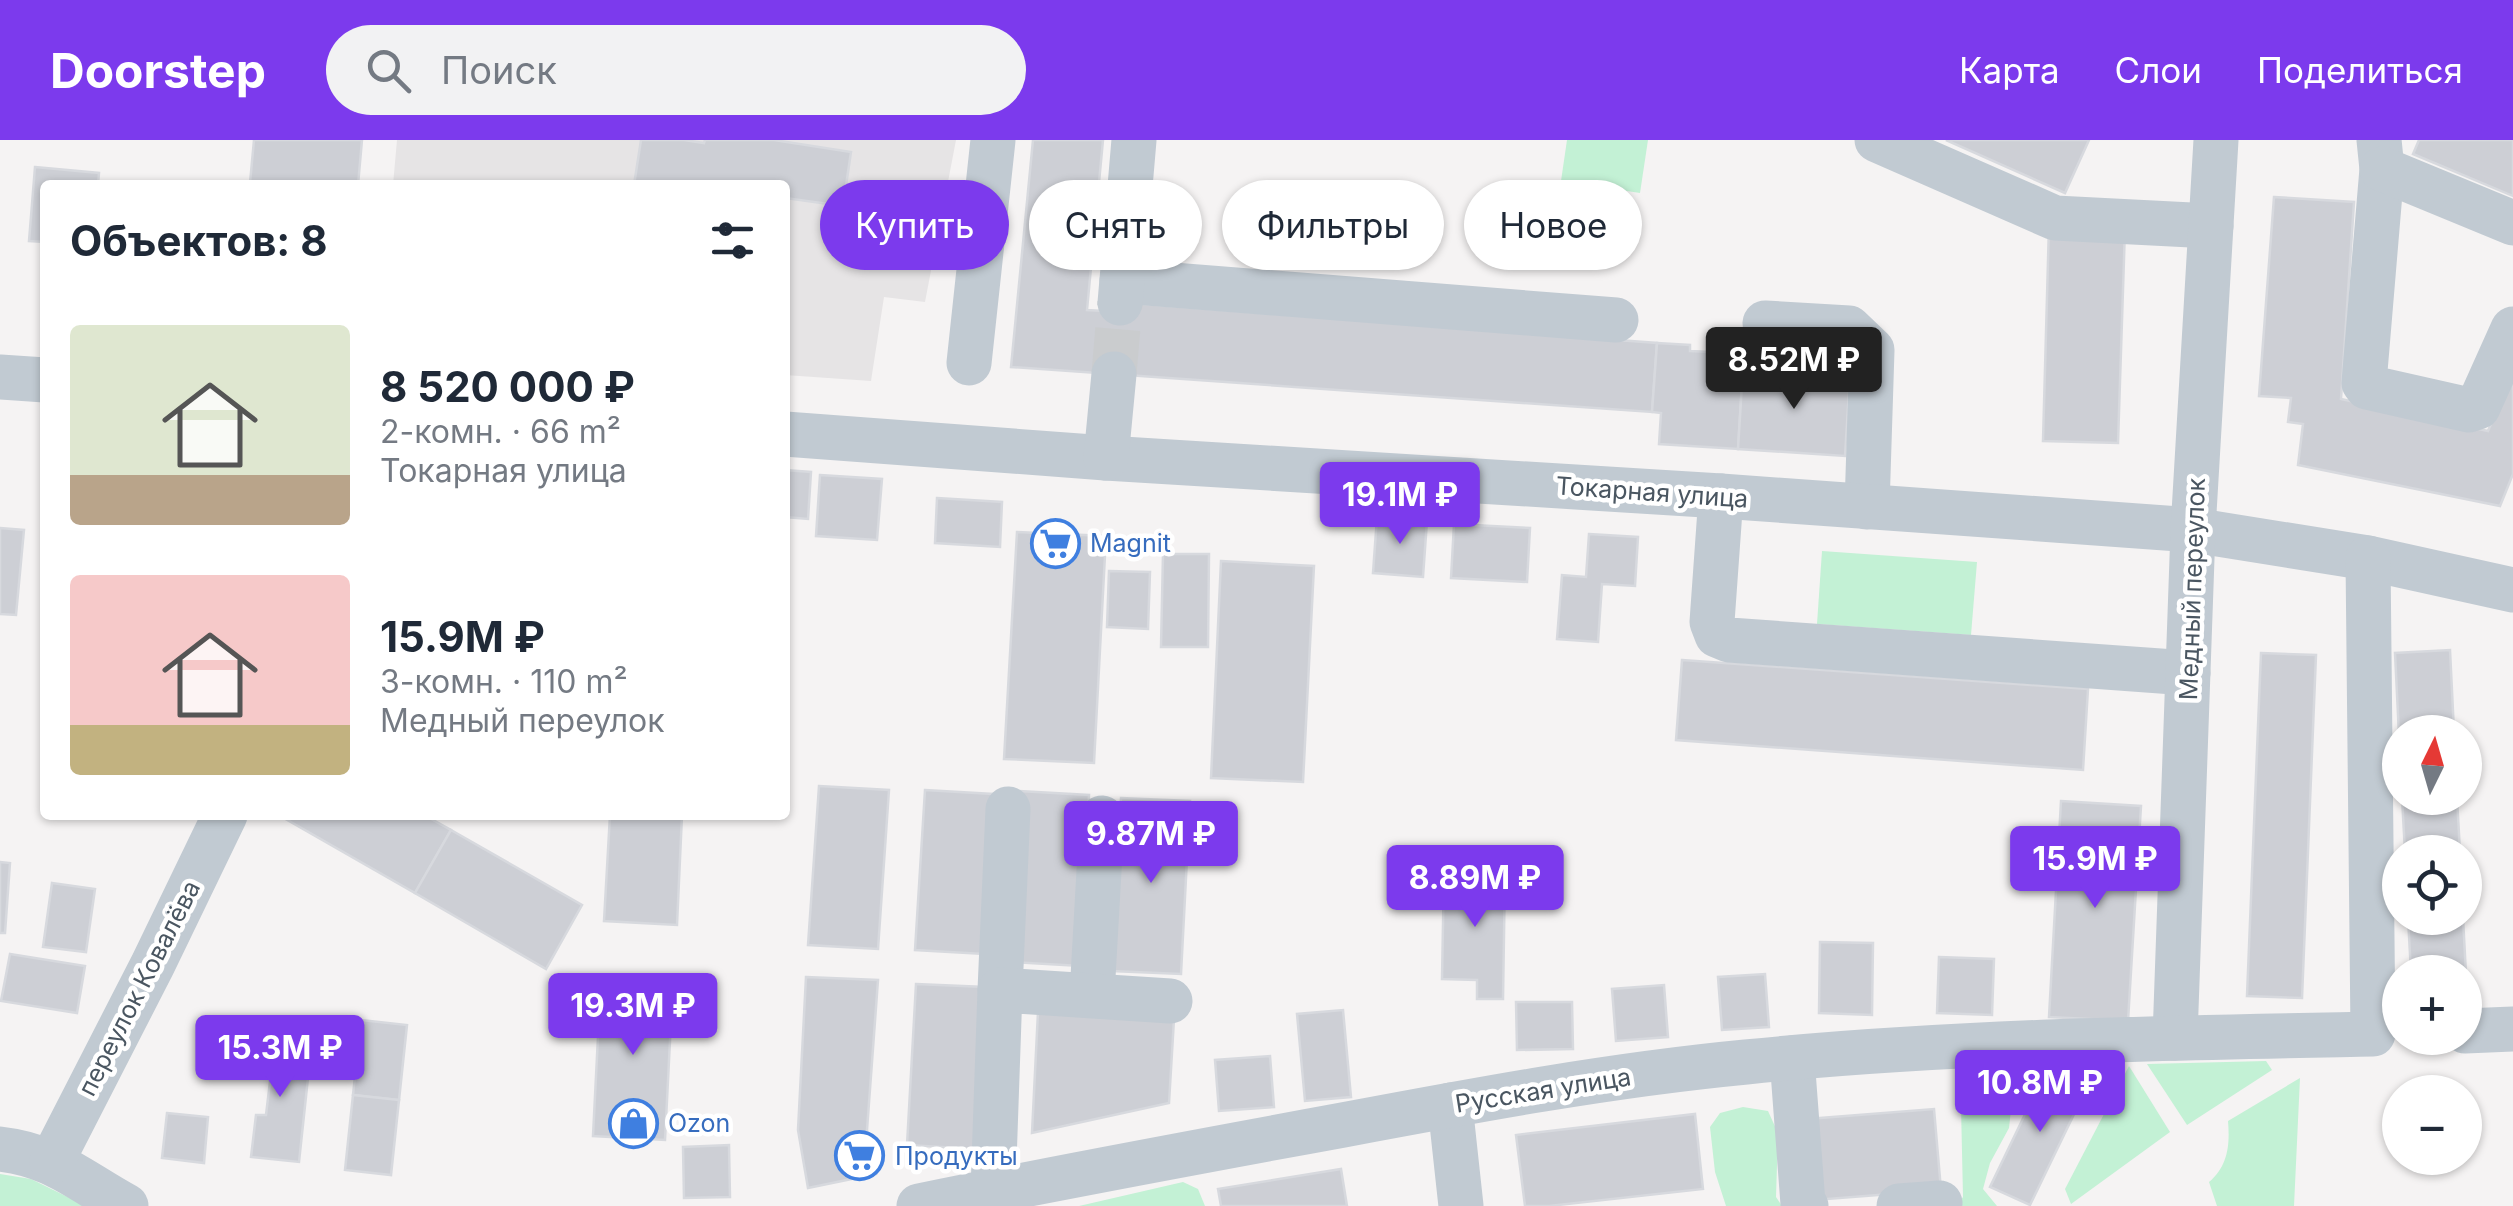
<!DOCTYPE html>
<html lang="ru">
<meta charset="utf-8">
<style>
:root{--surface:#fff;--page:#f2f2f3;--text:#1f2937;--muted:#747a83;--accent:#7c3aed}
body{margin:0;font-family:Inter,sans-serif;background:var(--page);color:var(--text);height:100vh;display:flex;flex-direction:column;font-size:38px;white-space:nowrap}
*{box-sizing:border-box;margin:0}
p{font-size:32px;color:var(--muted)}
.icon{flex:none;width:55px;height:55px;fill:none;stroke:currentColor;stroke-width:2;stroke-linecap:round;stroke-linejoin:round}
.map{position:relative;flex:1;overflow:hidden}
.details{position:absolute;left:40px;top:40px;width:750px;height:640px;display:flex;flex-direction:column;background:var(--surface);border-radius:10px;box-shadow:0 2px 8px #0004}
.details>*{flex:none}
.hud{position:absolute;left:820px;top:40px;width:950px;height:90px;display:flex;gap:20px}
.needle{width:65px;rotate:5deg}
.fabs{position:absolute;left:2382px;top:575px;display:grid;gap:20px}
.fabs a{display:grid;place-items:center;width:100px;height:100px;border-radius:50%;background:var(--surface);box-shadow:0 2px 8px #0004;font-size:50px}
.price{position:absolute;translate:-50% -85px;padding:0 22px;border-radius:10px;background:var(--accent);color:#fff;font-size:32px;line-height:65px;filter:drop-shadow(0 2px 5px #0008)}
.price::after{content:'';position:absolute;left:50%;top:60px;width:30px;height:22px;margin-left:-15px;background:inherit;clip-path:polygon(0 0,100% 0,50% 100%)}
.price.active{background:#222;color:#fff}
ul{padding:0;list-style:none}
li{display:flex;align-items:center;gap:30px;height:250px;padding:0 30px}
li span{display:grid;place-items:center;flex:none;width:280px;height:200px;border-radius:10px;color:#555}
li>.icon{margin-inline-start:auto}
span .icon{width:120px;height:120px;fill:#fffc;stroke-width:1}
li b{font-size:42px}
h2{display:flex;justify-content:space-between;align-items:center;height:120px;padding:0 30px;font-size:42px}
.chip{padding:0 35px;border-radius:45px;background:var(--surface);box-shadow:0 2px 8px #0004;font-size:35px;line-height:90px}
.chip.active{background:var(--accent);color:#fff}
header{display:flex;align-items:center;gap:60px;box-sizing:border-box;height:140px;padding:0 50px;background:var(--accent);color:#fff}
header strong{font-size:48px}
nav{display:flex;gap:55px;margin-inline-start:auto;font-size:35px}
.search{width:700px;height:90px;background:var(--page);display:flex;align-items:center;gap:25px;box-sizing:border-box;padding:0 35px;border-radius:55px;color:var(--muted);font-size:38px}
.map>svg:first-child{display:block}
</style>
<header>
<strong>Doorstep</strong>
<div class="search"><svg class="icon" aria-label="search" viewBox="0 0 24 24"><circle cx="10" cy="10" r="6"/><path d="M15 15l6 6"/></svg>Поиск</div>
<nav><a>Карта</a><a>Слои</a><a>Поделиться</a></nav>
</header>
<div class="map">
<svg width="2513" height="1066" viewBox="0 0 2513 1066">
<rect width="100%" height="100%" fill="#f5f3f3"/>
<polygon fill="#e6e4e5" points="397,0 956,0 925,162 884,157 871,241 785,235 785,45 393,45"/>
<g fill="#c3f1d5">
<polygon points="1567,0 1648,0 1640,53 1561,41"/>
<polygon points="1822,411 1977,422 1971,495 1817,484"/>
<polygon points="2266,921 2272,930 2187,985 2147,924"/>
<polygon points="2129,926 2170,992 2071,1064 2065,1049"/>
<path d="M2300,938L2294,1066H2217L2209,1042C2228,1026 2230,1005 2228,981Z"/>
<polygon points="1986,947 2002,951 2011,970 2009,988 1990,1023 1983,1049 1997,1066 1956,1066 1963,1057 1961,967 1969,952"/>
<polygon points="1743,967 1768,971 1778,993 1776,1057 1782,1066 1726,1066 1715,1032 1710,987 1720,973"/>
<polygon points="0,1034 31,1039 86,1066 0,1066"/>
<polygon points="1183,1042 1198,1049 1205,1066 1079,1066"/>
</g>
<g fill="#cdcfd5" stroke="#d7d9de" stroke-width="2.5">
<polygon points="254,0 362,0 358,45 250,43"/>
<polygon points="641,0 684,0 704,3 705,0 774,0 851,12 843,66 785,58 785,45 634,45"/>
<polygon points="1033,0 1103,0 1087,170 1104,171 1104,161 1657,203 1652,272 1011,227"/>
<polygon points="1946,0 2089,0 2065,53"/>
<polygon points="2419,0 2513,0 2513,56 2413,14"/>
<polygon points="35,27 99,33 98,45 45,45 45,102 29,101"/>
<polygon points="2274,57 2354,62 2341,259 2488,291 2513,231 2513,334 2500,366 2298,325 2303,284 2288,282 2291,258 2259,256"/>
<polygon points="2049,85 2125,88 2118,303 2043,301"/>
<polygon points="1657,203 1690,205 1690,211 1712,212 1713,207 1744,209 1738,309 1659,304 1661,273 1652,272"/>
<polygon points="1743,228 1850,235 1845,316 1738,309"/>
<polygon points="785,330 811,332 808,379 785,377"/>
<polygon points="820,335 882,339 877,400 816,396"/>
<polygon points="937,358 1002,362 1000,407 935,403"/>
<polygon points="1377,377 1427,381 1423,437 1373,433"/>
<polygon points="1454,384 1530,388 1527,442 1451,438"/>
<polygon points="0,388 24,390 16,475 0,474"/>
<polygon points="1017,392 1106,396 1094,623 1004,619"/>
<polygon points="1589,394 1638,397 1635,446 1602,444 1598,502 1557,499 1562,435 1586,437"/>
<polygon points="1163,414 1209,414 1208,507 1161,507"/>
<polygon points="1221,421 1314,426 1303,642 1211,638"/>
<polygon points="1109,431 1150,432 1148,489 1107,487"/>
<polygon points="2450,510 2454,592 2400,592 2400,616 2395,513"/>
<polygon points="2261,513 2316,515 2302,858 2247,856"/>
<polygon points="1682,520 2088,549 2083,630 1676,600"/>
<polygon points="819,646 889,650 878,809 808,805"/>
<polygon points="925,650 993,654 984,814 915,810"/>
<polygon points="1019,651 1089,655 1080,826 1010,822"/>
<polygon points="1121,658 1190,661 1181,834 1112,831"/>
<polygon points="2402,658 2457,658 2460,712 2405,712"/>
<polygon points="2061,661 2141,666 2128,881 2049,877"/>
<polygon points="286,675 424,675 451,690 415,753 284,678"/>
<polygon points="610,675 682,675 677,785 604,781"/>
<polygon points="451,690 582,765 546,829 415,753"/>
<polygon points="0,722 10,723 5,793 0,793"/>
<polygon points="1444,730 1505,731 1503,859 1477,859 1477,840 1442,839"/>
<polygon points="52,743 95,749 86,812 43,807"/>
<polygon points="2408,778 2463,778 2467,853 2465,832 2411,832"/>
<polygon points="1820,802 1873,803 1872,875 1819,873"/>
<polygon points="10,814 85,826 77,873 1,861"/>
<polygon points="1939,817 1994,819 1992,875 1937,873"/>
<polygon points="1765,834 1769,887 1722,890 1718,837"/>
<polygon points="601,837 673,841 665,1000 593,996"/>
<polygon points="806,837 878,840 867,990 876,1034 808,1048 798,990"/>
<polygon points="916,844 985,847 976,1009 907,1005"/>
<polygon points="1664,845 1668,897 1616,901 1612,849"/>
<polygon points="1516,862 1572,862 1573,909 1517,910"/>
<polygon points="1343,870 1351,957 1305,961 1297,874"/>
<polygon points="1038,872 1174,879 1169,963 1032,993"/>
<polygon points="361,880 407,885 399,960 353,955"/>
<polygon points="245,904 311,910 299,1022 251,1017 256,975 266,975 271,933 242,930"/>
<polygon points="1270,916 1274,967 1219,971 1215,920"/>
<polygon points="2094,933 2030,1065 1990,1047 2044,935"/>
<polygon points="353,955 399,960 391,1035 345,1030"/>
<polygon points="1934,969 1941,1050 1815,1060 1808,979"/>
<polygon points="167,973 208,977 204,1023 162,1018"/>
<polygon points="1695,974 1703,1049 1549,1066 1525,1066 1516,995"/>
<polygon points="729,1005 730,1057 684,1058 683,1007"/>
<polygon points="1341,1029 1347,1066 1221,1066 1218,1049"/>
</g>
<g fill="none" stroke-linecap="round" stroke-linejoin="round">
<polyline stroke="#caccce" stroke-width="45" stroke-dasharray="45 22" stroke-linecap="butt" points="1114,234 1120,163"/>
<g stroke="#c1cad2" stroke-width="45">
<polyline points="1877,0 2055,78 2211,86"/>
<polyline points="2379,0 2382,29 2366,219 2364,243 2367,247 2469,270 2478,267 2513,189"/>
<polyline points="2382,29 2513,83"/>
<polyline points="1122,141 1616,180"/>
<polyline points="1120,163 1134,0"/>
<polyline points="1765,183 1849,188 1872,210 1867,367"/>
<polyline points="969,223 993,0"/>
<polyline points="0,237 45,240"/>
<polyline points="785,294 1106,318 1721,356 2193,390 2368,418 2513,450"/>
<polyline points="1106,318 1114,234"/>
<polyline points="1721,356 1712,482 1717,495 1729,500 2188,533"/>
<polyline points="1000,850 1008,669"/>
<polyline points="1092,855 1102,678"/>
<polyline points="2465,891 2513,889"/>
<polyline points="2175,898 2193,390 2216,0"/>
<polyline points="1792,918 1803,1064 1806,1066"/>
<polyline points="1450,965 1461,1066"/>
<path d="M0,1009C54,1015 80,1041 126,1066"/>
<polyline points="52,1021 153,824 225,675"/>
<polyline points="993,1051 1000,850 1170,861"/>
<path d="M919,1066C1060,1037 1201,1011 1343,985C1476,960 1610,935 1746,922C1954,901 2164,898 2373,894L2368,418"/>
<polyline points="1899,1066 1940,1063"/>
</g>
</g>
<defs>
<symbol id="supermarket-ring" viewBox="-11 -11 22 22"><circle r="9.5" fill="#fff" stroke="#3f7fe0" stroke-width="1.5"/><path d="M-6-5.5h2.5l.6 2H6L4.5 2H-2.5L-4.4-4H-6ZM-1.5 3.2a1.3 1.3 0 1 0 .1 0ZM3 3.2a1.3 1.3 0 1 0 .1 0Z" fill="#3f7fe0"/></symbol>
<symbol id="shop-ring" viewBox="-11 -11 22 22"><circle r="9.5" fill="#fff" stroke="#3f7fe0" stroke-width="1.5"/><path d="M-5-2.5h2.3a2.7 3.5 0 0 1 5.4 0H5L5.5 6h-11ZM-1.5-2.5h3a1.5 2.3 0 0 0-3 0Z" fill="#3f7fe0"/></symbol>
</defs>
<g fill-rule="evenodd">
<use href="#supermarket-ring" x="1028" y="376" width="55" height="55"/>
<use href="#shop-ring" x="606" y="956" width="55" height="55"/>
<use href="#supermarket-ring" x="832" y="988" width="55" height="55"/>
</g>
<g text-anchor="middle" stroke-width="9" stroke-linejoin="round" paint-order="stroke">
<g font-size="25" fill="#4a5661" stroke="#fff">
<text transform="translate(1652 352) rotate(4)" y="9">Токарная улица</text>
<text transform="translate(2192 449) rotate(-88)" y="9">Медный переулок</text>
<text transform="translate(139 848) rotate(-63)" y="9">переулок Ковалёва</text>
<text transform="translate(1543 950) rotate(-9)" y="9">Русская улица</text>
</g>
<g font-size="25" fill="#366cbe" stroke="#fff" text-anchor="start">
<text x="1090" y="412">Magnit</text>
<text x="668" y="992">Ozon</text>
<text x="895" y="1025">Продукты</text>
</g>
</g>
</svg>
<div class="fabs">
<a><svg class="needle" viewBox="-14 -14 28 28"><path d="M0-13l5 13h-10z" fill="#e53935"/><path d="M0 13l5-13h-10z" fill="#747a83"/></svg></a>
<a><svg class="icon" aria-label="locate" viewBox="0 0 24 24"><circle cx="12" cy="12" r="6"/><path d="M12 2v4M12 18v4M2 12h4M18 12h4"/></svg></a>
<a>+</a>
<a>−</a>
</div>
<b class="price active" style="left:1794px;top:272px">8.52M ₽</b>
<b class="price" style="left:1400px;top:407px">19.1M ₽</b>
<b class="price" style="left:1151px;top:746px">9.87M ₽</b>
<b class="price" style="left:2095px;top:771px">15.9M ₽</b>
<b class="price" style="left:1475px;top:790px">8.89M ₽</b>
<b class="price" style="left:633px;top:918px">19.3M ₽</b>
<b class="price" style="left:280px;top:960px">15.3M ₽</b>
<b class="price" style="left:2040px;top:995px">10.8M ₽</b>
<div class="hud">
<a class="chip active">Купить</a>
<a class="chip">Снять</a>
<a class="chip">Фильтры</a>
<a class="chip">Новое</a>
</div>
<section class="details">
<h2>Объектов: 8<svg class="icon" aria-label="filters" viewBox="0 0 24 24"><path d="M4 7h16M4 17h16"/><circle cx="9" cy="7" r="2"/><circle cx="15" cy="17" r="2"/></svg></h2>
<ul>
<li><span style="background:linear-gradient(#dfe7d0 75%,#b9a48a 0)"><svg class="icon" aria-label="home" viewBox="0 0 24 24"><path d="M3 11l9-7 9 7M6 9v11h12V9"/></svg></span><div><b>8 520 000 ₽</b><p>2-комн. · 66 m²</p><p>Токарная улица</p></div></li>
<li><span style="background:linear-gradient(#f6c9c9 75%,#c2b280 0)"><svg class="icon" aria-label="home" viewBox="0 0 24 24"><path d="M3 11l9-7 9 7M6 9v11h12V9"/></svg></span><div><b>15.9M ₽</b><p>3-комн. · 110 m²</p><p>Медный переулок</p></div></li>
</ul>
</section>
</div>
